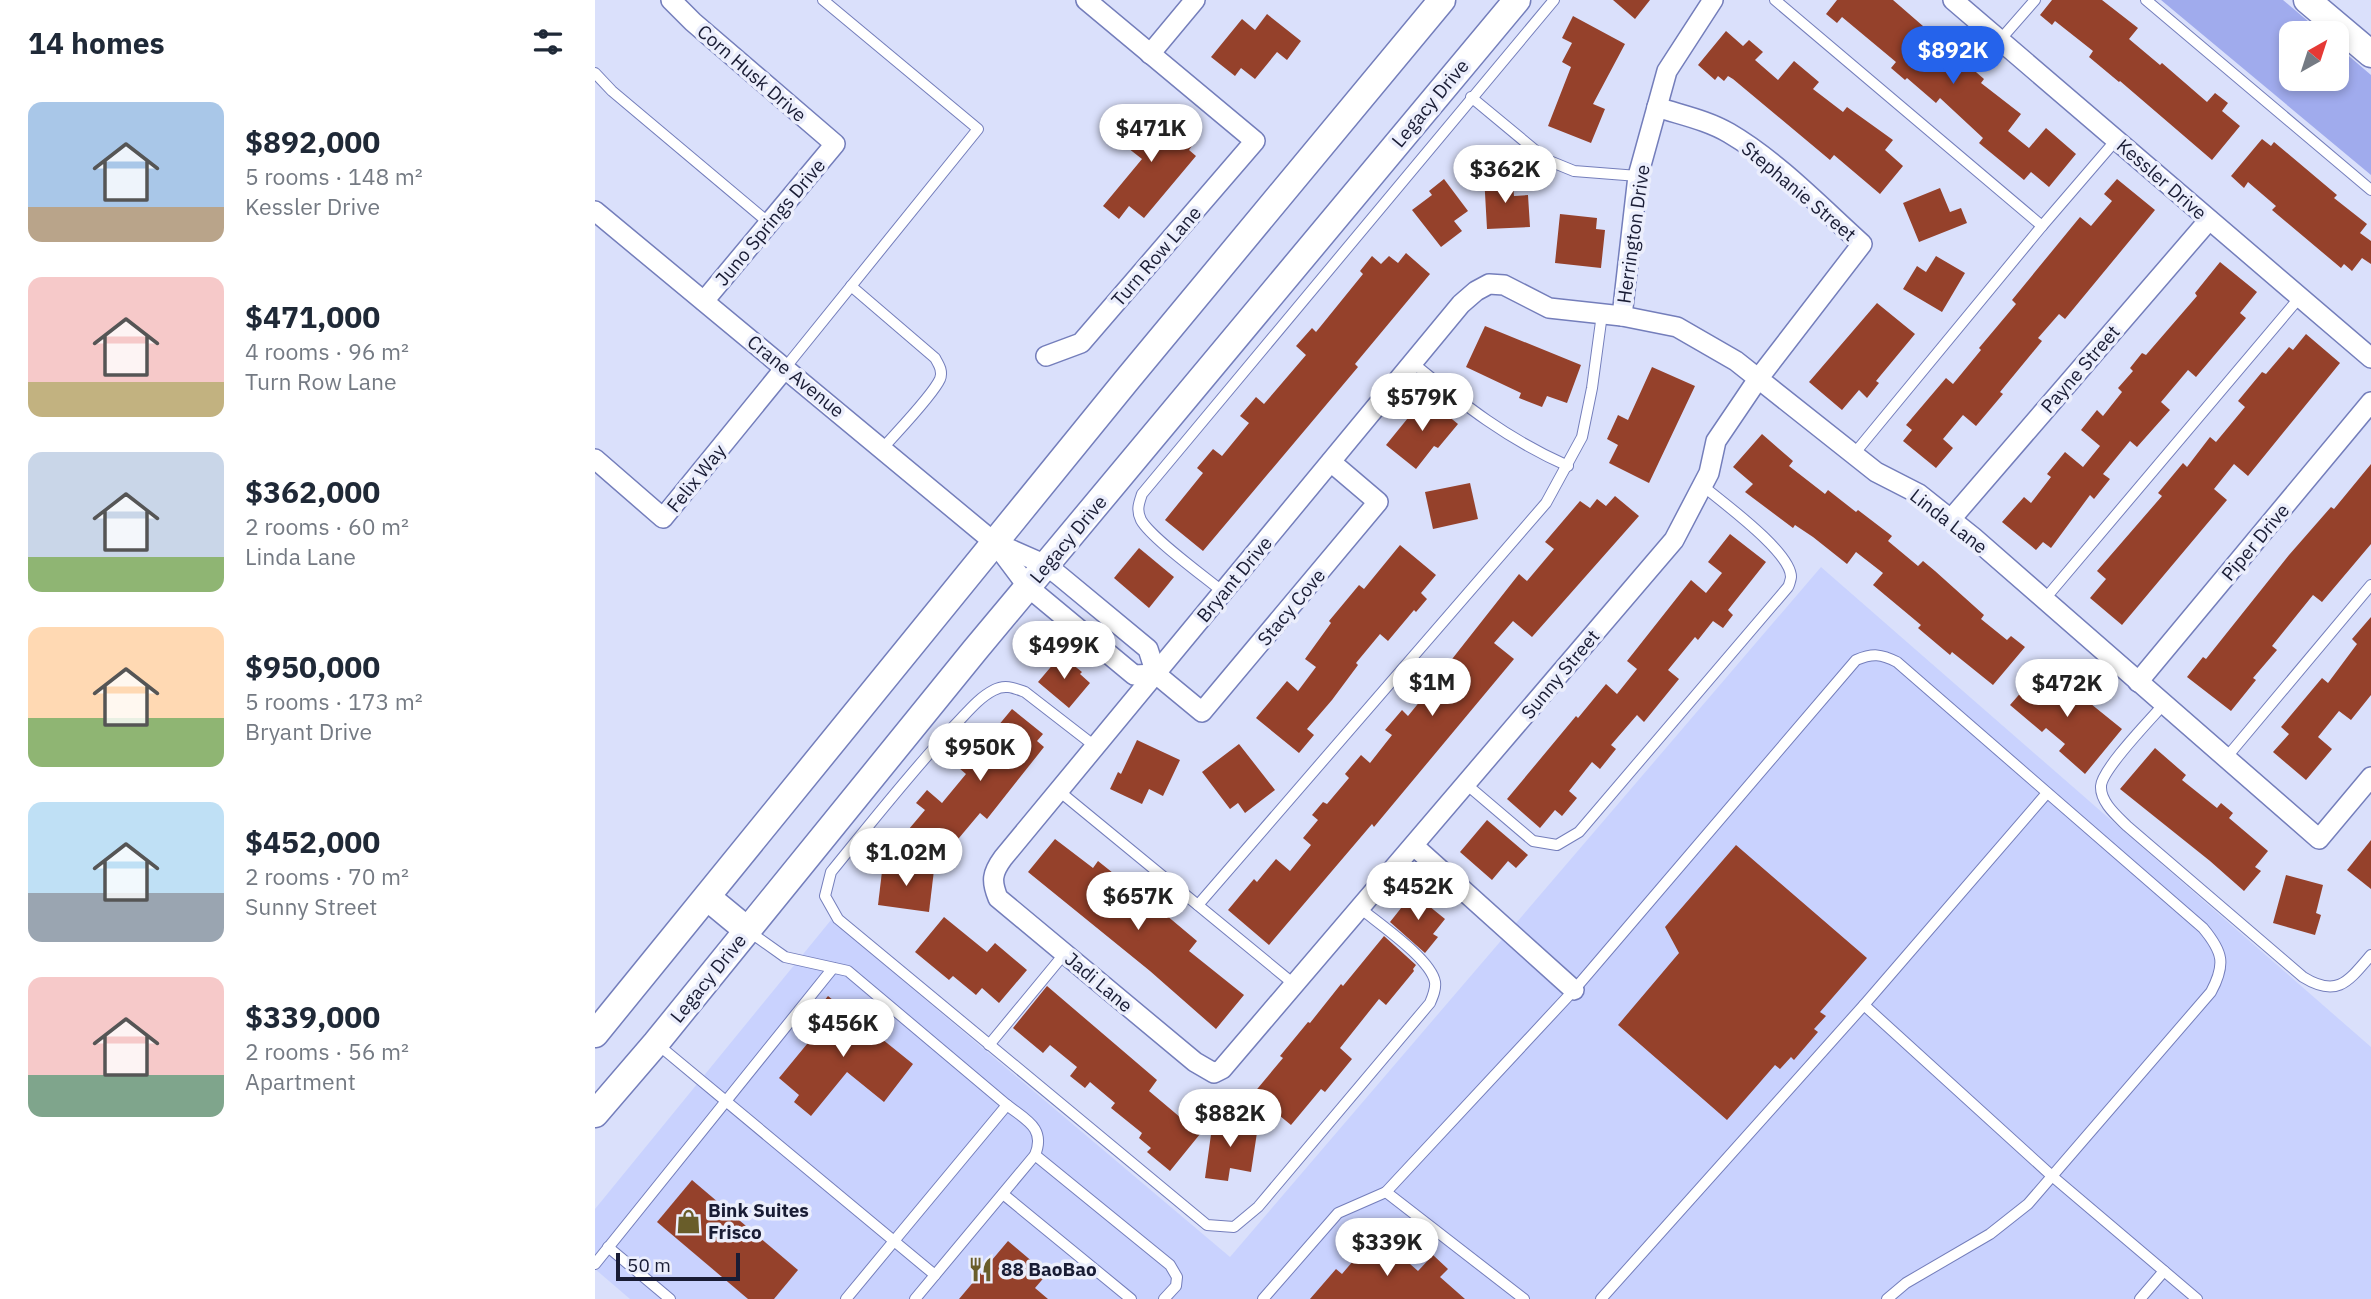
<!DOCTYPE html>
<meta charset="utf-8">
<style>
:root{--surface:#fff;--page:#f2f2f3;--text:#1f2937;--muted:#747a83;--accent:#2563eb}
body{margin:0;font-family:"IBM Plex Sans",sans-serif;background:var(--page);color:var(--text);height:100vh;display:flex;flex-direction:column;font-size:26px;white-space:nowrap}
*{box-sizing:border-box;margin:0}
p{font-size:23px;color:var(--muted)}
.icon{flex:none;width:38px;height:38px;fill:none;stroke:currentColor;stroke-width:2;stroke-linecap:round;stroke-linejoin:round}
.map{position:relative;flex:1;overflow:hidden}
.sheet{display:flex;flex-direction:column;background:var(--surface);width:595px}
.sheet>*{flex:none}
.needle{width:46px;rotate:39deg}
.controls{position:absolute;left:1684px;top:21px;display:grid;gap:14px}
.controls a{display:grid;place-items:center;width:70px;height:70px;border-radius:14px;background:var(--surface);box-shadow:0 4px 10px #0003;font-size:35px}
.scale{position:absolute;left:21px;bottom:18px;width:124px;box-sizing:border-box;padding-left:7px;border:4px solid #191c34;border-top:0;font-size:19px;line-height:24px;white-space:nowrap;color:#191c34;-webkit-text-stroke:5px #ebeefc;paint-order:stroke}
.price{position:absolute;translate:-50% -60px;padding:0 16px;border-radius:24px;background:#fff;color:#222;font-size:23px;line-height:46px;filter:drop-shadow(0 2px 4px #0008)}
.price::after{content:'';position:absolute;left:50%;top:42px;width:21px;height:16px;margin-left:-10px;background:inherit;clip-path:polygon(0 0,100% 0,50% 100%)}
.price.on{background:var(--accent);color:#fff}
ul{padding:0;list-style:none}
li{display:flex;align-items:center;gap:21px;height:175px;padding:0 28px}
li span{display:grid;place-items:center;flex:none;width:196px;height:140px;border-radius:14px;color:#555}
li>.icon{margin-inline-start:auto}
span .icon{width:84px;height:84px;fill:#fffc;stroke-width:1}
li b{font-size:30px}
h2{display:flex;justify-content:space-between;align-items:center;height:84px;padding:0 28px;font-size:30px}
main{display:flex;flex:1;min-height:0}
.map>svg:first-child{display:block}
</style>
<main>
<section class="sheet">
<h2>14 homes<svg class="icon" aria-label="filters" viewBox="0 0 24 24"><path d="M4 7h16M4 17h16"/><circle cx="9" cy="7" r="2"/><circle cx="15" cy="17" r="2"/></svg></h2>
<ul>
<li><span style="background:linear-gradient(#a9c7e8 75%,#b9a48a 0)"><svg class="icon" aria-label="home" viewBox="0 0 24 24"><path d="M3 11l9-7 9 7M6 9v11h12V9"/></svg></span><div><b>$892,000</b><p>5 rooms · 148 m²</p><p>Kessler Drive</p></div></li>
<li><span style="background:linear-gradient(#f6c9c9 75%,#c2b280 0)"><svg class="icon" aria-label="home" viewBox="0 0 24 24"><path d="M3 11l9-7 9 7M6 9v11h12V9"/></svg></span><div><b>$471,000</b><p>4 rooms · 96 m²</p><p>Turn Row Lane</p></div></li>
<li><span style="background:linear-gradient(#c9d6e8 75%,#8fb573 0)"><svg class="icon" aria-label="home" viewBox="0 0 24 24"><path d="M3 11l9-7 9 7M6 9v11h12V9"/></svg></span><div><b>$362,000</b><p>2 rooms · 60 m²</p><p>Linda Lane</p></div></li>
<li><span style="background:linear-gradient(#ffd9b3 65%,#8fb573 0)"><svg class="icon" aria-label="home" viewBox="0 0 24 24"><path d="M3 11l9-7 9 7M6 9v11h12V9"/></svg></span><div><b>$950,000</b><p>5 rooms · 173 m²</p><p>Bryant Drive</p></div></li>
<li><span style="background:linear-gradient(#bfe0f5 65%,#9aa5b1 0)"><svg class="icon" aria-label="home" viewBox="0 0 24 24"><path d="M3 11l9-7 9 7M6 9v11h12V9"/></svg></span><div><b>$452,000</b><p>2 rooms · 70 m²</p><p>Sunny Street</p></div></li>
<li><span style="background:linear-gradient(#f6c9c9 70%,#7fa58c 0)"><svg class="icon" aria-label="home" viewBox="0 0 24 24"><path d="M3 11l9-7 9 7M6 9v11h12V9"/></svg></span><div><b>$339,000</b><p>2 rooms · 56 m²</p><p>Apartment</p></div></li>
</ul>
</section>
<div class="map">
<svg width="1776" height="1299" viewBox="0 0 1776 1299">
<rect width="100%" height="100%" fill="#dae0fb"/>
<polygon fill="#c9d2fe" points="1226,567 1776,1047 1776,1299 35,1299 0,1269 0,1209 236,920 635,1257"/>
<polygon fill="#a0abed" points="1566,0 1688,0 1727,33 1696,33 1696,79 1741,79 1741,45 1776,75 1776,175"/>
<g fill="#95412b">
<polygon points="1018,0 1055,0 1040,19"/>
<polygon points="1242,0 1298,0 1389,79 1386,83 1426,114 1413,131 1434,148 1451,128 1481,154 1454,187 1436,172 1429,180 1384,143 1388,138 1345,98 1341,103 1312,78 1310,80 1296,68 1301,62 1247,17 1242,23 1231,14"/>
<polygon points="1457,0 1507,0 1543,28 1534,39 1565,65 1567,63 1612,102 1620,93 1633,103 1627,111 1645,126 1617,160 1525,81 1524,82 1494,57 1498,51 1460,21 1457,25 1445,15"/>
<polygon points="672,14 706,41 692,60 682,52 660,79 646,68 640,76 616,57 647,19 660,30"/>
<polygon points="978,16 1030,44 998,104 1010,109 996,143 953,126 976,67 967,62 977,43 967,38"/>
<polygon points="1131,31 1148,46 1154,40 1168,52 1160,60 1183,80 1199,61 1224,82 1218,89 1248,112 1252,107 1298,140 1290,150 1308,166 1285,194 1239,155 1235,160 1138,79 1133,76 1129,81 1123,76 1120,80 1103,65"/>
<polygon points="553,106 599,143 594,150 601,156 549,218 534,206 524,219 508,206 547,159 524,141"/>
<polygon points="1667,139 1676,146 1679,142 1742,195 1739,198 1772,224 1765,233 1776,241 1776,264 1767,258 1757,271 1749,264 1746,268 1677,210 1681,206 1653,182 1649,188 1636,176"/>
<polygon points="907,174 908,185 918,185 919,196 933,195 935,227 892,229 889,175"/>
<polygon points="849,179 873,211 859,221 867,231 846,247 817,210 837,195 834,191"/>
<polygon points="1522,179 1560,210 1470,319 1464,314 1443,338 1447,341 1405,392 1408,394 1381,426 1368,415 1348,439 1358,448 1341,468 1308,441 1317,430 1311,425 1351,378 1358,384 1386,350 1384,348 1421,304 1417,300 1485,217 1496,226 1517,201 1509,194"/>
<polygon points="1345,188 1355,212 1366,208 1372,223 1324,242 1308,203"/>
<polygon points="965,214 1002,218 1001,229 1010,230 1006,268 960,263"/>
<polygon points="811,253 835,274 760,364 763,367 608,551 570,520 608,473 602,468 618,449 627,456 654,423 645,416 661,397 669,404 711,355 701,346 717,328 721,332 768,274 765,271 777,256 786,264 794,256 803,263"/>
<polygon points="1341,256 1370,273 1347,312 1308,289 1322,266 1331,272"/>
<polygon points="1625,262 1662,292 1645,313 1651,318 1601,377 1593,370 1566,402 1575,410 1542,447 1535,441 1508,474 1515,479 1499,499 1495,495 1456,548 1448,542 1441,550 1407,522 1429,497 1436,503 1456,477 1452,474 1470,452 1488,467 1505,446 1486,430 1502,410 1508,416 1527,392 1523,388 1538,371 1535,368 1547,353 1551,355 1602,296 1600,293"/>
<polygon points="1282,303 1320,334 1281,381 1284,383 1272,398 1264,390 1247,410 1214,382"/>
<polygon points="890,326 986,365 972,403 952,396 947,407 924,398 926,393 871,367"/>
<polygon points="1711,334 1745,363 1653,476 1639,464 1619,489 1632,500 1527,625 1495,598 1511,579 1502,571 1567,496 1563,493 1588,463 1592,467 1615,437 1621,442 1650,407 1643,401 1667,372 1671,374 1694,347 1698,350"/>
<polygon points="1057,367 1100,386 1054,483 1014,463 1023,445 1012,439 1023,415 1033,420"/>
<polygon points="830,397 863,424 843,448 839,446 821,469 791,445"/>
<polygon points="1167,434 1198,461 1194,466 1230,494 1233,490 1261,512 1263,510 1297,536 1293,541 1323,566 1328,561 1340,571 1389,615 1386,619 1412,640 1416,636 1430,647 1398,685 1357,652 1355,655 1323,628 1326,625 1278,585 1288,573 1261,552 1252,564 1218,537 1200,525 1198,528 1150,492 1158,484 1138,467"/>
<polygon points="1776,464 1776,544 1727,602 1718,595 1677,646 1682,650 1658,678 1661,680 1636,711 1592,677 1608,657 1611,659 1694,555 1736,507 1739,509"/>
<polygon points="875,483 883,519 838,529 830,492"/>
<polygon points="1020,496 1044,516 937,637 918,621 899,643 919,659 779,827 777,824 674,945 633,910 659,879 662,882 681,859 695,871 716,845 708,838 723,820 717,815 728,802 732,804 754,778 750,774 766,755 775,763 797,735 790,730 807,710 813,716 835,689 831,685 847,665 850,668 924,574 932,581 959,549 950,542 985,501 995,508 1002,499 1011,506"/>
<polygon points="1135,534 1171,562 1133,610 1138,615 1128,628 1118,621 1103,640 1100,637 1073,670 1084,679 1049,722 1042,715 1016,745 1021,749 1005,769 997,762 974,791 982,798 967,816 960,810 945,828 912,799 981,716 983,718 1011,684 1022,694 1042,669 1032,661 1096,580 1111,593 1127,573 1113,562"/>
<polygon points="805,545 841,575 826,593 832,599 821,612 819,610 793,641 785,634 761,663 763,665 737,700 712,729 719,735 704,753 661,718 692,681 703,691 721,667 710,659 736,623 734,621 764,585 769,589"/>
<polygon points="544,548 579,577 554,608 519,578"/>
<polygon points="1776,617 1776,695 1756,720 1744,711 1723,737 1737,749 1711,780 1678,752 1694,734 1686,727 1727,678 1733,683 1762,644 1757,639"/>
<polygon points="466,655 487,672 485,674 495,683 474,708 443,682"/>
<polygon points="1449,666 1527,729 1490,774 1464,751 1470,744 1451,728 1447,732 1415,705"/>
<polygon points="417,709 448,734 442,741 449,747 392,819 385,813 348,857 314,829 330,810 321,803 332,790 347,803 371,774 364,768 381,748 383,750"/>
<polygon points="542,740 585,760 568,796 554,789 547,804 515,789 523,772 526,774"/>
<polygon points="644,744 680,790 650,813 643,803 635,809 607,772"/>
<polygon points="1560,748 1591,775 1587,780 1622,808 1626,803 1638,813 1634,818 1673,851 1660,867 1666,871 1649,891 1615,861 1525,789"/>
<polygon points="892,820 933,855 921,868 913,861 897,880 865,852"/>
<polygon points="460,839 498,868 503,861 518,873 507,887 534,909 546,894 602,941 594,951 649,995 621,1029 555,971 433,872"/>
<polygon points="1776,840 1776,889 1752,870"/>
<polygon points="1141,845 1272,958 1225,1012 1231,1016 1219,1029 1223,1032 1199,1060 1196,1057 1185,1069 1180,1065 1132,1120 1023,1025 1084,953 1070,927"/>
<polygon points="288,863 339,870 334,912 283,905"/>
<polygon points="1691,875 1728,885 1721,913 1726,915 1720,935 1678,923"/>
<polygon points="818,893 850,919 838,934 843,937 830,953 795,922"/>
<polygon points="349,917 392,952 400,943 432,970 404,1003 387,988 381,995 358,976 354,980 320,952"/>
<polygon points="789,936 821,965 818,969 819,971 791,1005 784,999 745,1048 757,1059 730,1092 726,1089 696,1125 658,1094 688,1058 685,1056 713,1022 715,1023 746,984 748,986"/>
<polygon points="452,986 562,1080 554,1091 605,1134 575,1171 552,1152 556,1148 544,1138 547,1133 516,1108 520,1103 495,1082 490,1088 475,1076 482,1067 455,1045 448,1053 418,1028"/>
<polygon points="233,996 244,1005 249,1000 265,1013 261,1018 318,1064 289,1102 252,1072 216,1116 199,1102 204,1095 184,1078 231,1021 220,1012"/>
<polygon points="618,1120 663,1126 656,1172 635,1168 633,1181 610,1178"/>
<polygon points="97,1180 203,1270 179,1299 153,1299 62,1222"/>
<polygon points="781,1234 823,1271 838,1255 853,1269 845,1277 870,1299 715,1299 741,1269 747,1274"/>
<polygon points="413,1241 452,1274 440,1288 453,1299 364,1299"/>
</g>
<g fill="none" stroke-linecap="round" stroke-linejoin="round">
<defs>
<g id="lane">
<polyline points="1180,0 1447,226 1521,140"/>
<polyline points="1551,0 1776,190"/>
<polyline points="1405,40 1440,0"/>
<polyline points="0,73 17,91 174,223"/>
<polyline points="876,97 952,160 979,171 1043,176"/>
<path d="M256,286L340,358C344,365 348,371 345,379C338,395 301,433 288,448"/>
<path d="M818,363C869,405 912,439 973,466"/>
<polyline points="190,368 383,129 228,0"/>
<polyline points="1259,454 1447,226"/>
<path d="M628,592C610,577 556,538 546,520C541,510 544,503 547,494L959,0"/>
<polyline points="1449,600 1705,297"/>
<path d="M1569,704C1556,719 1507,769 1506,786C1505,802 1522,816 1532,826L1708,977C1742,998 1753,982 1776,955"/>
<path d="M501,747L430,692C419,688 410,684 399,690C383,698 371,714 359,726C315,773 276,823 236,872L230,896L243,919L612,1225L639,1227L663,1207L835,1003C838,996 841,989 840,982C836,959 784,924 765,908"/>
<polyline points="1631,758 1776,585"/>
<path d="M871,784L938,841L962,845L984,832L1193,587C1194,586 1196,578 1196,577C1196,552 1127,502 1108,486"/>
<polyline points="464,791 700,985"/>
<polyline points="603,905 951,503 987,437 997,388 1007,314"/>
<polyline points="152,930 190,957 253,971 412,1105 299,1241 340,1275"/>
<polyline points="1269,1005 1457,1176 1602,1299"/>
<polyline points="61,1043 299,1241 251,1299"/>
<polyline points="394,1045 470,953"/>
<polyline points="440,1155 575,1265 582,1277 581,1286 569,1299"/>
<polyline points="408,1194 536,1299"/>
<polyline points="13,1247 75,1299"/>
<polyline points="0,1264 238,968"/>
<path d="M320,1299L440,1155C451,1128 431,1120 412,1105"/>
<polyline points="668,1299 743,1213 791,1192"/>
<path d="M929,1299L791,1192L979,990L1261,660C1278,653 1286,654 1302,662L1608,928C1628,952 1631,964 1616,992L1433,1204L1395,1234L1311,1283L1292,1299"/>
<polyline points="1006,1299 1269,1005 1452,793"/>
<polyline points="1545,1299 1569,1271"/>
</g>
<g id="street">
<polyline points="76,0 98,22 240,144 109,301"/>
<polyline points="1358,0 1776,358"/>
<polyline points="555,54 600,0"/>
<path d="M1062,107C1086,115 1112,120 1134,133C1182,161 1226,207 1267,244L1163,379L1121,441L1114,473L1079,540L627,1069L619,1073L600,1062L403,898C396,881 397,873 408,858L866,304L881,291L894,284L909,285L954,308L1027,316L1082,327L1141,361L1281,472L1324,494L1378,537L1724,839L1776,777"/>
<polyline points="0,211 400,543 433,587 539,675 561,674"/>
<polyline points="1027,316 1043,176 1072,71 1118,0"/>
<polyline points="451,356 486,343 660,141 491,0"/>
<polyline points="0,459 68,518 190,368"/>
<polyline points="1356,519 1614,220"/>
<polyline points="401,543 451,565 466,577 553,649 561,674"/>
<polyline points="561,674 607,712 783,502 736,462"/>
<polyline points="1543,682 1776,402"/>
<polyline points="819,846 979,990"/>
</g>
<g id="secondary">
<polyline points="1712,0 1776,54"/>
<polyline points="112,897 152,930"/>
<polyline points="0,1034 531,381 847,0"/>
<polyline points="0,1114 61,1043 380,650 922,0"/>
</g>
</defs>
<use href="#lane" stroke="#747ebb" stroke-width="12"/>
<use href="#street" stroke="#747ebb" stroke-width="22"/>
<use href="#secondary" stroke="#747ebb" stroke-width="29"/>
<use href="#lane" stroke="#fff" stroke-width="10"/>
<use href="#street" stroke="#fff" stroke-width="19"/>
<use href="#secondary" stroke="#fff" stroke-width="26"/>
</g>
<defs>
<symbol id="shop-bare" viewBox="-9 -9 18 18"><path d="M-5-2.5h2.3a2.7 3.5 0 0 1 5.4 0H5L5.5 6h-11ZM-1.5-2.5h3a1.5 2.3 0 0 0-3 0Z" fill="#695d2a" stroke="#ebeefc" stroke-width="2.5" paint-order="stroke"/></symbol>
<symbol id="restaurant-bare" viewBox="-9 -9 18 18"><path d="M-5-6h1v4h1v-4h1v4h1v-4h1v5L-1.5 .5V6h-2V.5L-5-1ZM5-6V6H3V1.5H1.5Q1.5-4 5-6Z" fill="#695d2a" stroke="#ebeefc" stroke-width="2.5" paint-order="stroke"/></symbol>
</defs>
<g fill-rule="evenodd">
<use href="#shop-bare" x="76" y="1204" width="35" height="35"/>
<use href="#restaurant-bare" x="368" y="1252" width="35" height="35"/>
</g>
<g text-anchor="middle" stroke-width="7" stroke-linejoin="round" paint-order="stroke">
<g font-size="19" fill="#191c34" stroke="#ebeefc">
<text transform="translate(157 73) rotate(41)" y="7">Corn Husk Drive</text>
<text transform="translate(835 103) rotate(-50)" y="7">Legacy Drive</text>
<text transform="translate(1567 179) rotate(41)" y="7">Kessler Drive</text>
<text transform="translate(1204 191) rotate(40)" y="7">Stephanie Street</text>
<text transform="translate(175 222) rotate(-50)" y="7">Juno Springs Drive</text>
<text transform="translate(1038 234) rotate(-82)" y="7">Herrington Drive</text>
<text transform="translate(561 256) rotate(-49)" y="7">Turn Row Lane</text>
<text transform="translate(1485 369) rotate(-49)" y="7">Payne Street</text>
<text transform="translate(201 376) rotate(39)" y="7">Crane Avenue</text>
<text transform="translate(101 478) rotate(-51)" y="7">Felix Way</text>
<text transform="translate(1354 521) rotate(38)" y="7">Linda Lane</text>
<text transform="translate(473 539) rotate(-50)" y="7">Legacy Drive</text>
<text transform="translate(1660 542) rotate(-50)" y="7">Piper Drive</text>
<text transform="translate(639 579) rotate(-50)" y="7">Bryant Drive</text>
<text transform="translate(696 607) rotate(-50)" y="7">Stacy Cove</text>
<text transform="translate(965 674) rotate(-50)" y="7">Sunny Street</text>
<text transform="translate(113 978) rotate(-51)" y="7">Legacy Drive</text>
<text transform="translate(504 982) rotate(40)" y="7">Jadi Lane</text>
</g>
<g font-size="19" font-weight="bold" fill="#191c34" stroke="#ebeefc" text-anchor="start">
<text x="113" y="1217">Bink Suites<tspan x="113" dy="22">Frisco</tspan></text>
<text x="406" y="1276">88 BaoBao</text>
</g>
</g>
</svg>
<div class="controls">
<a><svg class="needle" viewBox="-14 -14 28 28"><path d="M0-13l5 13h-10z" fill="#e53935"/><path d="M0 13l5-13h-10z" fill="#747a83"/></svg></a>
</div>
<div class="scale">50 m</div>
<b class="price on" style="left:1358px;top:86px">$892K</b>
<b class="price" style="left:556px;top:164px">$471K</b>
<b class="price" style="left:910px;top:205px">$362K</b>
<b class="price" style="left:827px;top:433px">$579K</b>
<b class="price" style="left:469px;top:681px">$499K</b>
<b class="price" style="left:837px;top:718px">$1M</b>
<b class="price" style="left:1472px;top:719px">$472K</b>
<b class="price" style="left:385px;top:783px">$950K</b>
<b class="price" style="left:311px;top:888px">$1.02M</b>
<b class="price" style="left:823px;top:922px">$452K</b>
<b class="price" style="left:543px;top:932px">$657K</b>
<b class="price" style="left:248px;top:1059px">$456K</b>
<b class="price" style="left:635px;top:1149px">$882K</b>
<b class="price" style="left:792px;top:1278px">$339K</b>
</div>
</main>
